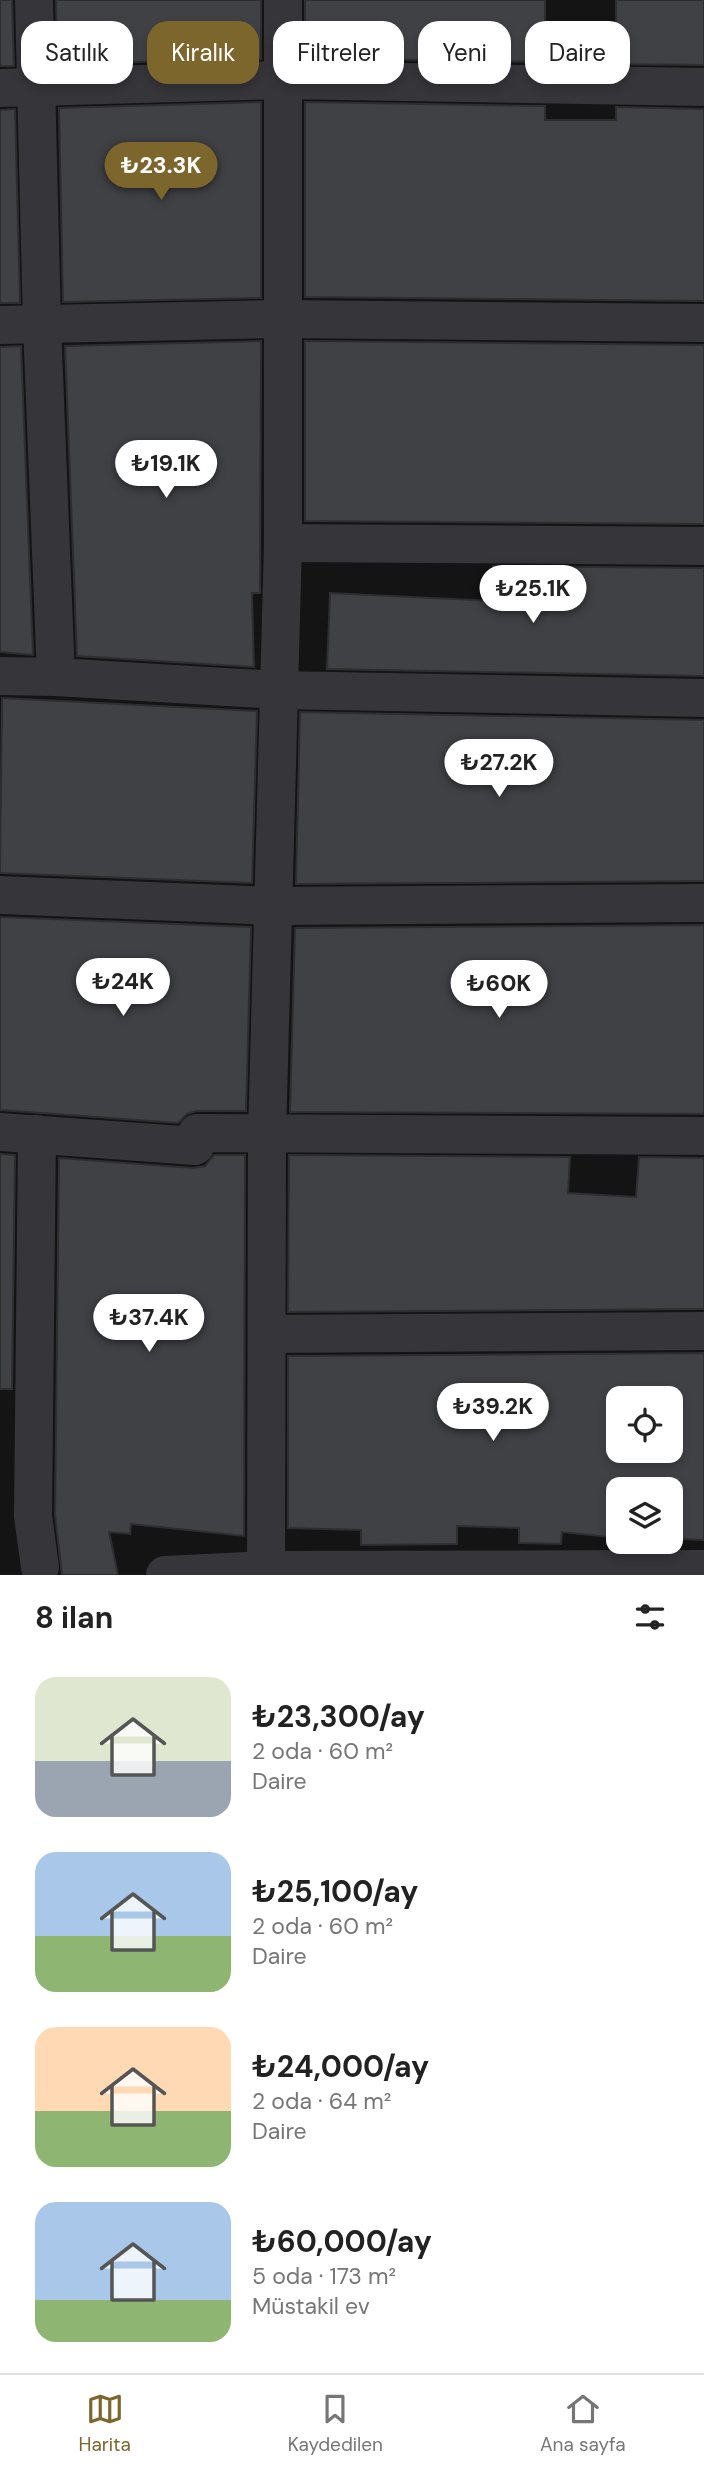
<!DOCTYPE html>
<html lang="tr">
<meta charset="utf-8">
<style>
:root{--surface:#fff;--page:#f2f2f2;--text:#222;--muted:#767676;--line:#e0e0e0;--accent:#7c662b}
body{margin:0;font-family:"DM Sans",sans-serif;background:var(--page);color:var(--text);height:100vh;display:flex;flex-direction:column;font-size:26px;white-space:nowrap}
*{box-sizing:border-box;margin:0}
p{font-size:23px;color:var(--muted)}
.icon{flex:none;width:38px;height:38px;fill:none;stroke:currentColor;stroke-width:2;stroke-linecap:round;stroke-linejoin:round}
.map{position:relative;height:1575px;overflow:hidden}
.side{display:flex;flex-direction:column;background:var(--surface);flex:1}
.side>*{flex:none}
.guide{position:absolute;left:21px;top:21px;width:663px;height:63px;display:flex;gap:14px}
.buttons{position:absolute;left:606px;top:1386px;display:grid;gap:14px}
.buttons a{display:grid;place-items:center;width:77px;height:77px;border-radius:14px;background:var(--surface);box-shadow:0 4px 10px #0003;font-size:35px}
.price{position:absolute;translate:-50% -60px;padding:0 16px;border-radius:24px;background:#fff;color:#222;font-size:23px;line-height:46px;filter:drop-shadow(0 2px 4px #0008)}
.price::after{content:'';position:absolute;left:50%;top:42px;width:21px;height:16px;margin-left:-10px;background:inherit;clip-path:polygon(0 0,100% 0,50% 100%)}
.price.on{background:var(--accent);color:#fff}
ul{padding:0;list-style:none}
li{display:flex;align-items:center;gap:21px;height:175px;padding:0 35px}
li span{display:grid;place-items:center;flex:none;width:196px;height:140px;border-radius:21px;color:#555}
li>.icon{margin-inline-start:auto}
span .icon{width:84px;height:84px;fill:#fffc;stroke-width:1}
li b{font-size:30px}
h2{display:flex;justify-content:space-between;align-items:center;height:84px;padding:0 35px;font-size:30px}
.chip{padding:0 24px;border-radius:21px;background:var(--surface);box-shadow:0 4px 10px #0003;font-size:24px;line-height:63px}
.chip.on{background:var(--accent);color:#fff}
.tab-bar{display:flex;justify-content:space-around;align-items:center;height:98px;border-top:2px solid var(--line);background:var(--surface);font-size:19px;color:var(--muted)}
.tab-bar a{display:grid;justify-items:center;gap:4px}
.tab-bar .on{color:var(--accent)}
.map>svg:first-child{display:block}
</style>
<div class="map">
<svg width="704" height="1575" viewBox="0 0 704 1575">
<rect width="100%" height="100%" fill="#141415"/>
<g fill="#404145" stroke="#2e2e31" stroke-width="2" fill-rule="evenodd">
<polygon points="0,0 12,0 14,66 0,66"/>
<polygon points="56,0 261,0 261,59 57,64"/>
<polygon points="305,0 545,0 545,62 305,58"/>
<polygon points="616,0 704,0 704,65 616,64"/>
<polygon points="261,102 261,298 63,302 59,108"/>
<polygon points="305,102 545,106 545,120 616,120 616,107 704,109 704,301 305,297"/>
<polygon points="15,109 20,303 0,303 0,110"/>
<polygon points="261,341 260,590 260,593 252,593 254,667 77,656 65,346"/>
<polygon points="305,341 704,345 704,524 305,521"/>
<polygon points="21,346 33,655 0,652 0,347"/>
<polygon points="493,566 704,568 704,676 327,669 330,593 493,601"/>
<polygon points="2,698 257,711 252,883 0,873"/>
<polygon points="300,712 704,720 704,881 296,884"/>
<polygon points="0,917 251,927 246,1111 197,1111 187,1114 178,1123 0,1110"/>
<polygon points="704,925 704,1114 290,1112 295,928"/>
<polygon points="0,1154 15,1155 12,1389 0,1389"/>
<polygon points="214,1155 245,1155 244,1536 131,1524 130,1534 109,1532 118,1575 62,1575 55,1515 59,1158 193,1168 205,1166"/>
<polygon points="289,1155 570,1157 568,1193 636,1197 639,1157 704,1158 704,1309 288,1312"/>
<path d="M704,1353V1540L680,1539L679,1545L648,1542H670V1489H618V1538L562,1532L561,1544L519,1543V1528L457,1526V1544L361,1545V1530L288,1528V1356ZM618,1398H670V1451H618Z"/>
</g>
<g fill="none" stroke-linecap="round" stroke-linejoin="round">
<g stroke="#35353a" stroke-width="38">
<polyline points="34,0 42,324 56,677"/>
<polyline points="0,88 283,80 704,87"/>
<polyline points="0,325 283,319 704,323"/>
<polyline points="283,543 704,546"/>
<polyline points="0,676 56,677 279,690 704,698"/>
<polyline points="0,895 273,906 704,903"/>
<polyline points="0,1132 195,1146 197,1133 704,1136"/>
<polyline points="37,1134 33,1516 40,1567"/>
<polyline points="268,1334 704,1331"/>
<polyline points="266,1570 704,1569"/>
<polyline points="165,1575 266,1570 267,1136 283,543 283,0"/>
</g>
</g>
</svg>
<div class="buttons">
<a><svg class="icon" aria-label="locate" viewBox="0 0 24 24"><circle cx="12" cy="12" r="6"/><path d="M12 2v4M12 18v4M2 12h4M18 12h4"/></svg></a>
<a><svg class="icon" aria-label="layers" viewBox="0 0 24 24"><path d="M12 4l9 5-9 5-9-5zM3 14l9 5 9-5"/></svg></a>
</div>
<b class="price on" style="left:161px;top:202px">₺23.3K</b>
<b class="price" style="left:166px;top:500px">₺19.1K</b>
<b class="price" style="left:533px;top:625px">₺25.1K</b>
<b class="price" style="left:499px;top:799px">₺27.2K</b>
<b class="price" style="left:123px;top:1018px">₺24K</b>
<b class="price" style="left:499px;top:1020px">₺60K</b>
<b class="price" style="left:149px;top:1354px">₺37.4K</b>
<b class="price" style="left:493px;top:1443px">₺39.2K</b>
<div class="guide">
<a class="chip">Satılık</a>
<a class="chip on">Kiralık</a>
<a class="chip">Filtreler</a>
<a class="chip">Yeni</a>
<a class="chip">Daire</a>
</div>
</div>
<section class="side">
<h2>8 ilan<svg class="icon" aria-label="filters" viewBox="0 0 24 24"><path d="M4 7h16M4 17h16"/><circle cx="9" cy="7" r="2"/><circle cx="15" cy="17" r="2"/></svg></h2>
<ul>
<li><span style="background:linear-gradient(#dfe7d0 60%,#9aa5b1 0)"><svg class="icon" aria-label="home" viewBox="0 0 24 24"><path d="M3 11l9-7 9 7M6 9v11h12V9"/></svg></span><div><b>₺23,300/ay</b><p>2 oda · 60 m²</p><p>Daire</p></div></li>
<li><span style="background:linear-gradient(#a9c7e8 60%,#8fb573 0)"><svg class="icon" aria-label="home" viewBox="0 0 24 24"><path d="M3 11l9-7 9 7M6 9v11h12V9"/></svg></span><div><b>₺25,100/ay</b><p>2 oda · 60 m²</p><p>Daire</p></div></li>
<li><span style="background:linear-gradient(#ffd9b3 60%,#8fb573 0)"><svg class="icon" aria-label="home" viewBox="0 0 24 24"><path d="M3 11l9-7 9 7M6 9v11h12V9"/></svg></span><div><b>₺24,000/ay</b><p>2 oda · 64 m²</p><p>Daire</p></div></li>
<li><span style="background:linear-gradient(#a9c7e8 70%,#8fb573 0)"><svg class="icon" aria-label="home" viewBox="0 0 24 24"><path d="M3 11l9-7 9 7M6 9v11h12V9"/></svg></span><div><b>₺60,000/ay</b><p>5 oda · 173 m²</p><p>Müstakil ev</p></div></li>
</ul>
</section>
<nav class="tab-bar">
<a class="on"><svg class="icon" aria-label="map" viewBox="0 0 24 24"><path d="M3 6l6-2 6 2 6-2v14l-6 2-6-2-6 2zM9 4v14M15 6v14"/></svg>Harita</a>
<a><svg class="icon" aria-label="saved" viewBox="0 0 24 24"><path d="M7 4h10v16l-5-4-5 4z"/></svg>Kaydedilen</a>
<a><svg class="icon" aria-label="home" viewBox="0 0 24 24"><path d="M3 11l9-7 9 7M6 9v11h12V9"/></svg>Ana sayfa</a>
</nav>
